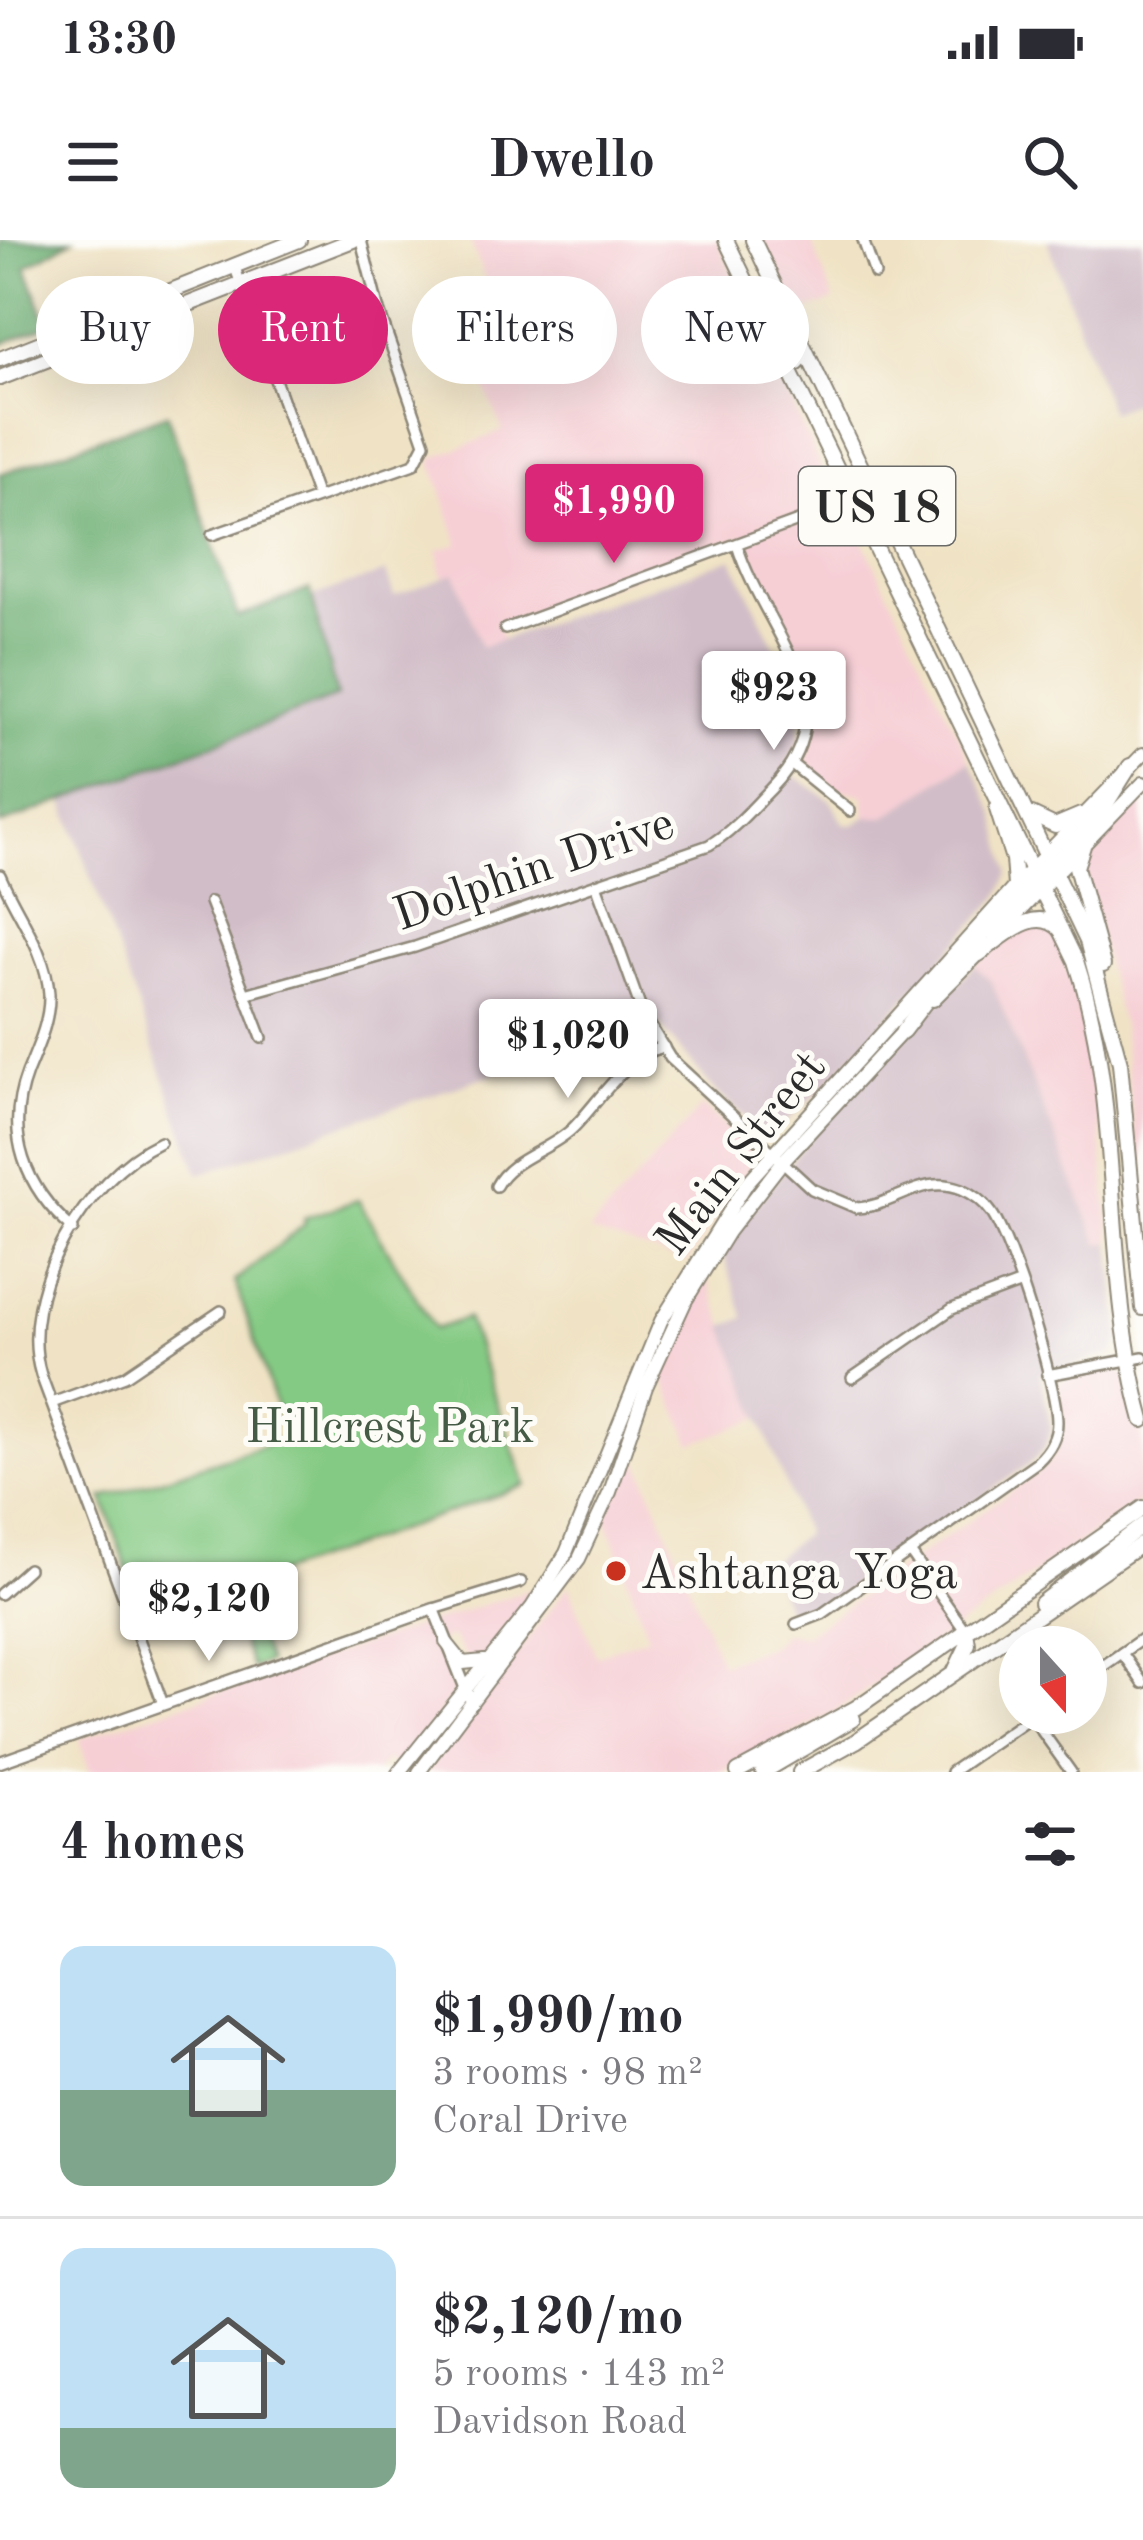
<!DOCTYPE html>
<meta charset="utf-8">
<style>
:root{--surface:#fff;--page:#f2f2f3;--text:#2b2b33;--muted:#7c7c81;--line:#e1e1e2;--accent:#db2777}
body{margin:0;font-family:"Old Standard TT",serif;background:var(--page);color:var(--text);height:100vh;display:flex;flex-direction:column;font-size:45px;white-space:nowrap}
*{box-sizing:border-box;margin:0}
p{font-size:39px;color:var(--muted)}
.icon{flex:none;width:66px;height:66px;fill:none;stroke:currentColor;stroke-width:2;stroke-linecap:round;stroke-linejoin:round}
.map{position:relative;height:1532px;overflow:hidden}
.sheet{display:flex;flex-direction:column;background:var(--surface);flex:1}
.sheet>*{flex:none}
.top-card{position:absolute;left:36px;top:36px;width:1071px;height:108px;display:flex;gap:24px}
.needle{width:78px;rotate:159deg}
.fabs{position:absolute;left:999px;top:1386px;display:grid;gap:24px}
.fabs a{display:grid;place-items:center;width:108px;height:108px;border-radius:50%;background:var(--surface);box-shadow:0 12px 48px #0002;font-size:60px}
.price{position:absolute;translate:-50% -102px;padding:0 27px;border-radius:12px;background:#fff;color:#222;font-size:39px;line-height:78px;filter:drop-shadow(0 3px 6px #0008)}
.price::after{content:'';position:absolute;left:50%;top:72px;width:36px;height:27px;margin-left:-18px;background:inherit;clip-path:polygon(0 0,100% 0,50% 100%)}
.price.active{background:var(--accent);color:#fff}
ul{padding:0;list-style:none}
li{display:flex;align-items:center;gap:36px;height:300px;padding:0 60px}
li+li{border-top:3px solid var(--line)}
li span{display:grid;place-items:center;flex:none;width:336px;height:240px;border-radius:24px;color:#555}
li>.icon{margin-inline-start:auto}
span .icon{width:144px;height:144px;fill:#fffc;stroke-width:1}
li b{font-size:51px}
h2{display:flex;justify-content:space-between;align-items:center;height:144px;padding:0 60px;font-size:51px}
.tag{padding:0 42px;border-radius:54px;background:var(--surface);box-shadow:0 12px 48px #0002;font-size:42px;line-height:108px}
.tag.active{background:var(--accent);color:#fff}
.status{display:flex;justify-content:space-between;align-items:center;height:84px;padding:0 60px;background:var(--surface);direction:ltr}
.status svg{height:33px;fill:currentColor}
header{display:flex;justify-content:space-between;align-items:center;height:156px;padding:0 60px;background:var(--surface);font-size:54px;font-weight:700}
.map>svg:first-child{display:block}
</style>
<div class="status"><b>13:30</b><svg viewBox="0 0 49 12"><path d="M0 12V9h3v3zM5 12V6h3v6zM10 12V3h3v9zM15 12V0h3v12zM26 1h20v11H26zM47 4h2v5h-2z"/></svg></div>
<header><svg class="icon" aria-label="menu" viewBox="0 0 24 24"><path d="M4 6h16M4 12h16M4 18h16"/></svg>Dwello<svg class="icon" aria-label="search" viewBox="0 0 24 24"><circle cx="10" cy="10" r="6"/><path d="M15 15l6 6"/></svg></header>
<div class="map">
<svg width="1143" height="1532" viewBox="0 0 1143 1532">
<rect width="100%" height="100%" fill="#fdfcf7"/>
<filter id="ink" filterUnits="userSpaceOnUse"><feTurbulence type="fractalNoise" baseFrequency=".00833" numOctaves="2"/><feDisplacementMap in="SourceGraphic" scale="24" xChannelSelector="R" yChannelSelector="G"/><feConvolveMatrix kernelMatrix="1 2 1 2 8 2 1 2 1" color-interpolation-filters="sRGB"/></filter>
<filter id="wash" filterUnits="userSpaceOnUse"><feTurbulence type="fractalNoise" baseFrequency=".004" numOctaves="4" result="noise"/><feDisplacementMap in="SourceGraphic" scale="48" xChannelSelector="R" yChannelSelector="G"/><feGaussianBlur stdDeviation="2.7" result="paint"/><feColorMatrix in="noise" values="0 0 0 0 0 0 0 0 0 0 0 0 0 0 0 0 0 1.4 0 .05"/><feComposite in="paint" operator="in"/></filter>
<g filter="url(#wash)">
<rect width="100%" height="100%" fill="#f0e3c5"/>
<g fill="#f6cfd5">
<polygon points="470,0 717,0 842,275 858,290 970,520 886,577 866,577 864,555 835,549 815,535 806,521 815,488 813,455 743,296 498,385 502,400 481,408 455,334 442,337 438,310 459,304 431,219 503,191 484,144 520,129"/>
<polygon points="758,0 811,0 834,61 792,76"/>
<polygon points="1143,557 1143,971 1122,786 1080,622"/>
<polygon points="1030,683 1055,691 1092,806 1111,1003 1099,1004 992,743 975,725"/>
<polygon points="702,866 749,907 754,919 686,1022 589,992"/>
<polygon points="706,1035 760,1178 692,1204 660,1129"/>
<polygon points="1111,1128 1126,1134 1143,1201 1140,1261 830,1475 721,1532 426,1532 569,1345 596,1416 648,1396 606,1277 629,1215 639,1221 721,1424 772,1405 783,1393 805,1395 1032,1237 1052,1219 1063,1195 1058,1142"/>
<polygon points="528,1350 533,1358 483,1420 467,1419 452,1397 440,1401 455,1454 397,1530 386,1520 376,1532 90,1532 79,1499"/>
</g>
<g fill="#d1bdc8">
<polygon points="1047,0 1143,0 1143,159 1110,172"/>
<polygon points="732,318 799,455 800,498 785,529 830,560 844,583 853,585 866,577 886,577 970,520 996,575 1010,633 999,657 818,853 774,893 762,891 715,851 655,779 199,934 64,562 336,457 314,356 386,332 394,356 455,333 481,407"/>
<polygon points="975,725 992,743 1099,1004 1111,1003 1121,1101 1113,1114 1040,1134 1051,1188 1044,1209 1029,1224 823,1367 787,1370 769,1323 805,1294 724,1086 745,1078 721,1009 826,879"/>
</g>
<polygon fill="#85ca84" stroke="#587a58" stroke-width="3" points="358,960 435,1089 467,1078 526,1245 240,1347 268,1422 252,1428 224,1353 145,1380 103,1258 286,1198 235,1041 305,984 304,978"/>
<g fill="#6cae72" stroke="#4c6c4e" stroke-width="3">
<polygon points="0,0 72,0 26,27 48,85 0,105"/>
<polygon points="167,174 238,377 310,349 337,457 0,585 0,234"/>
</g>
</g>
<g filter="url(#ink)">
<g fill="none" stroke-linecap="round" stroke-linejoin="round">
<defs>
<g id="minor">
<polyline points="863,0 875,34"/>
<polyline points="234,25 317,257"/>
<polyline points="212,295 414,224 425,203 379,71 361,0"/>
<polyline points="505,389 801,280 866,244"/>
<polyline points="793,525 850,571"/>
<path d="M0,635C16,673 47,712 49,754C50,781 37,808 27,833C4,894 25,948 73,989"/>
<path d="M596,644L642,772L670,818L812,949L857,968C895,966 923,933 962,949C974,954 984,962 991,972C1012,1001 1057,1146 1057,1182C1057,1198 1049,1211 1037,1222L822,1374L796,1384"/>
<polyline points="210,662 262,798"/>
<path d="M245,754L415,707L709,605C733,591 751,569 771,549C854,464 764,393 737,305"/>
<path d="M160,902C86,937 16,1053 41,1135L163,1464"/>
<path d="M496,946C511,918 549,911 572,889C598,864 626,814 664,807"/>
<polyline points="1047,1135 1143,1117"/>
<polyline points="852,1138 952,1069 1019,1044"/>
<polyline points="52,1163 125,1136 221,1071"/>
<polyline points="910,1312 966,1392"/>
<polyline points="0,1354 28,1329"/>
<polyline points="434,1369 521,1342"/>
<polyline points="1122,1413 1143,1443"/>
<polyline points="1086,1438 1143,1398"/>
<polyline points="1031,1476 1071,1532"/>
<polyline points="951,1532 1036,1473"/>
</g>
<polyline id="tertiary" points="0,1522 434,1369 469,1457"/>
<g id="secondary">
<polyline points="996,696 1143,543"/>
<polyline points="933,760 982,711"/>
<polyline points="446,1402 463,1423 484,1421"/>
<polyline points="399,1532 532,1367 566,1313 661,1081 747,943 1015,646 1143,514"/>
<polyline points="419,1532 579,1319 610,1252 646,1147 686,1060 728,992 783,921 906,788"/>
</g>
<g id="primary">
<path d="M726,0L1076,721C1125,870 1101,1030 1143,1180"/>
<polyline points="753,0 1087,701 1120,823 1143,1068"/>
<polyline points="767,69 798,123"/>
<polyline points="0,119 299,0"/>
<polyline points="0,138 353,0"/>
<polyline points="997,569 1013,619 1015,646"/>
<polyline points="1032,575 1055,586 1081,575"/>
<polyline points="1083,606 1076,627 1103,725"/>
<polyline points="1048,630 1098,577 1130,526"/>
<path d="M979,714C1003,697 1036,663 1061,690"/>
<polyline points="903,791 948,732 1041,632"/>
<polyline points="1041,1363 1143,1285"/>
<polyline points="955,1431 968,1404 966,1392"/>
<polyline points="738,1532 856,1468 1143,1268"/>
<polyline points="763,1532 853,1479"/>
<polyline points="800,1532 856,1501 1143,1303"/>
</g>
</defs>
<use href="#minor" stroke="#8e8778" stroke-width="14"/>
<use href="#tertiary" stroke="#8e8778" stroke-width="15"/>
<use href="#secondary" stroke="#8e8778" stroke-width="16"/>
<use href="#primary" stroke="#8e8778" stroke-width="18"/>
<use href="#minor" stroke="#fff" stroke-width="9"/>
<use href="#tertiary" stroke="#fff" stroke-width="10"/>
<use href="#secondary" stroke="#fff" stroke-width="12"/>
<use href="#primary" stroke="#fff" stroke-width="14"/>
</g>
</g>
<circle fill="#c8321e" stroke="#fdfcf7" stroke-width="4.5" cx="616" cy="1331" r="12"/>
<g text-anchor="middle" stroke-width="10" stroke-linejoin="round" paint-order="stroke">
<rect fill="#fdfcf7" stroke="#6a6a68" stroke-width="3" x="799" y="227" width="156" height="78" rx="9"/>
<g font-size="45" font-weight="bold" fill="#2b2b2b">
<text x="877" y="282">US 18</text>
</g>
<g font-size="48" fill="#2b2b2b" stroke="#fdfcf7">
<text transform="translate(533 627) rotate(-19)" y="17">Dolphin Drive</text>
<text transform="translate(739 912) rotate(-52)" y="17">Main Street</text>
</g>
<g font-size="48" fill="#465b46" stroke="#fdfcf7">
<text x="390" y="1202">Hillcrest Park</text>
</g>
<g font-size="48" fill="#2b2b2b" stroke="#fdfcf7" text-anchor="start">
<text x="640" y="1348">Ashtanga Yoga</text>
</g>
</g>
</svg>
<div class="fabs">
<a><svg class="needle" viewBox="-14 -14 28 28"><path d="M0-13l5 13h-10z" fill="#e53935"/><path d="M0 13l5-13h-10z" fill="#7c7c81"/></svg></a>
</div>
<b class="price active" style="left:614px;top:326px">$1,990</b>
<b class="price" style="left:774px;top:513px">$923</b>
<b class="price" style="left:568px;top:861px">$1,020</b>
<b class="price" style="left:209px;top:1424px">$2,120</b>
<div class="top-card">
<a class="tag">Buy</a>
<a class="tag active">Rent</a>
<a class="tag">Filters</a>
<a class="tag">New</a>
</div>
</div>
<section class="sheet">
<h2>4 homes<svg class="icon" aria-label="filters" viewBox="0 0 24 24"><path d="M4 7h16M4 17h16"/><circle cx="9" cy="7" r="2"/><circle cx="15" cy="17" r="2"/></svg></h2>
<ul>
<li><span style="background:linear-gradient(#bfe0f5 60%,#7fa58c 0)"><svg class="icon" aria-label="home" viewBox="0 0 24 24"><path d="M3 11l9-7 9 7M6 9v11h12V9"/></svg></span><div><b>$1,990/mo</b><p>3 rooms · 98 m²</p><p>Coral Drive</p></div></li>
<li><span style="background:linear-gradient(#bfe0f5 75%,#7fa58c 0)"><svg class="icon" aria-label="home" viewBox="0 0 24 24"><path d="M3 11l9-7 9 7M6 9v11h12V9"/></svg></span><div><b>$2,120/mo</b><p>5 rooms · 143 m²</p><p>Davidson Road</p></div></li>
</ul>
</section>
